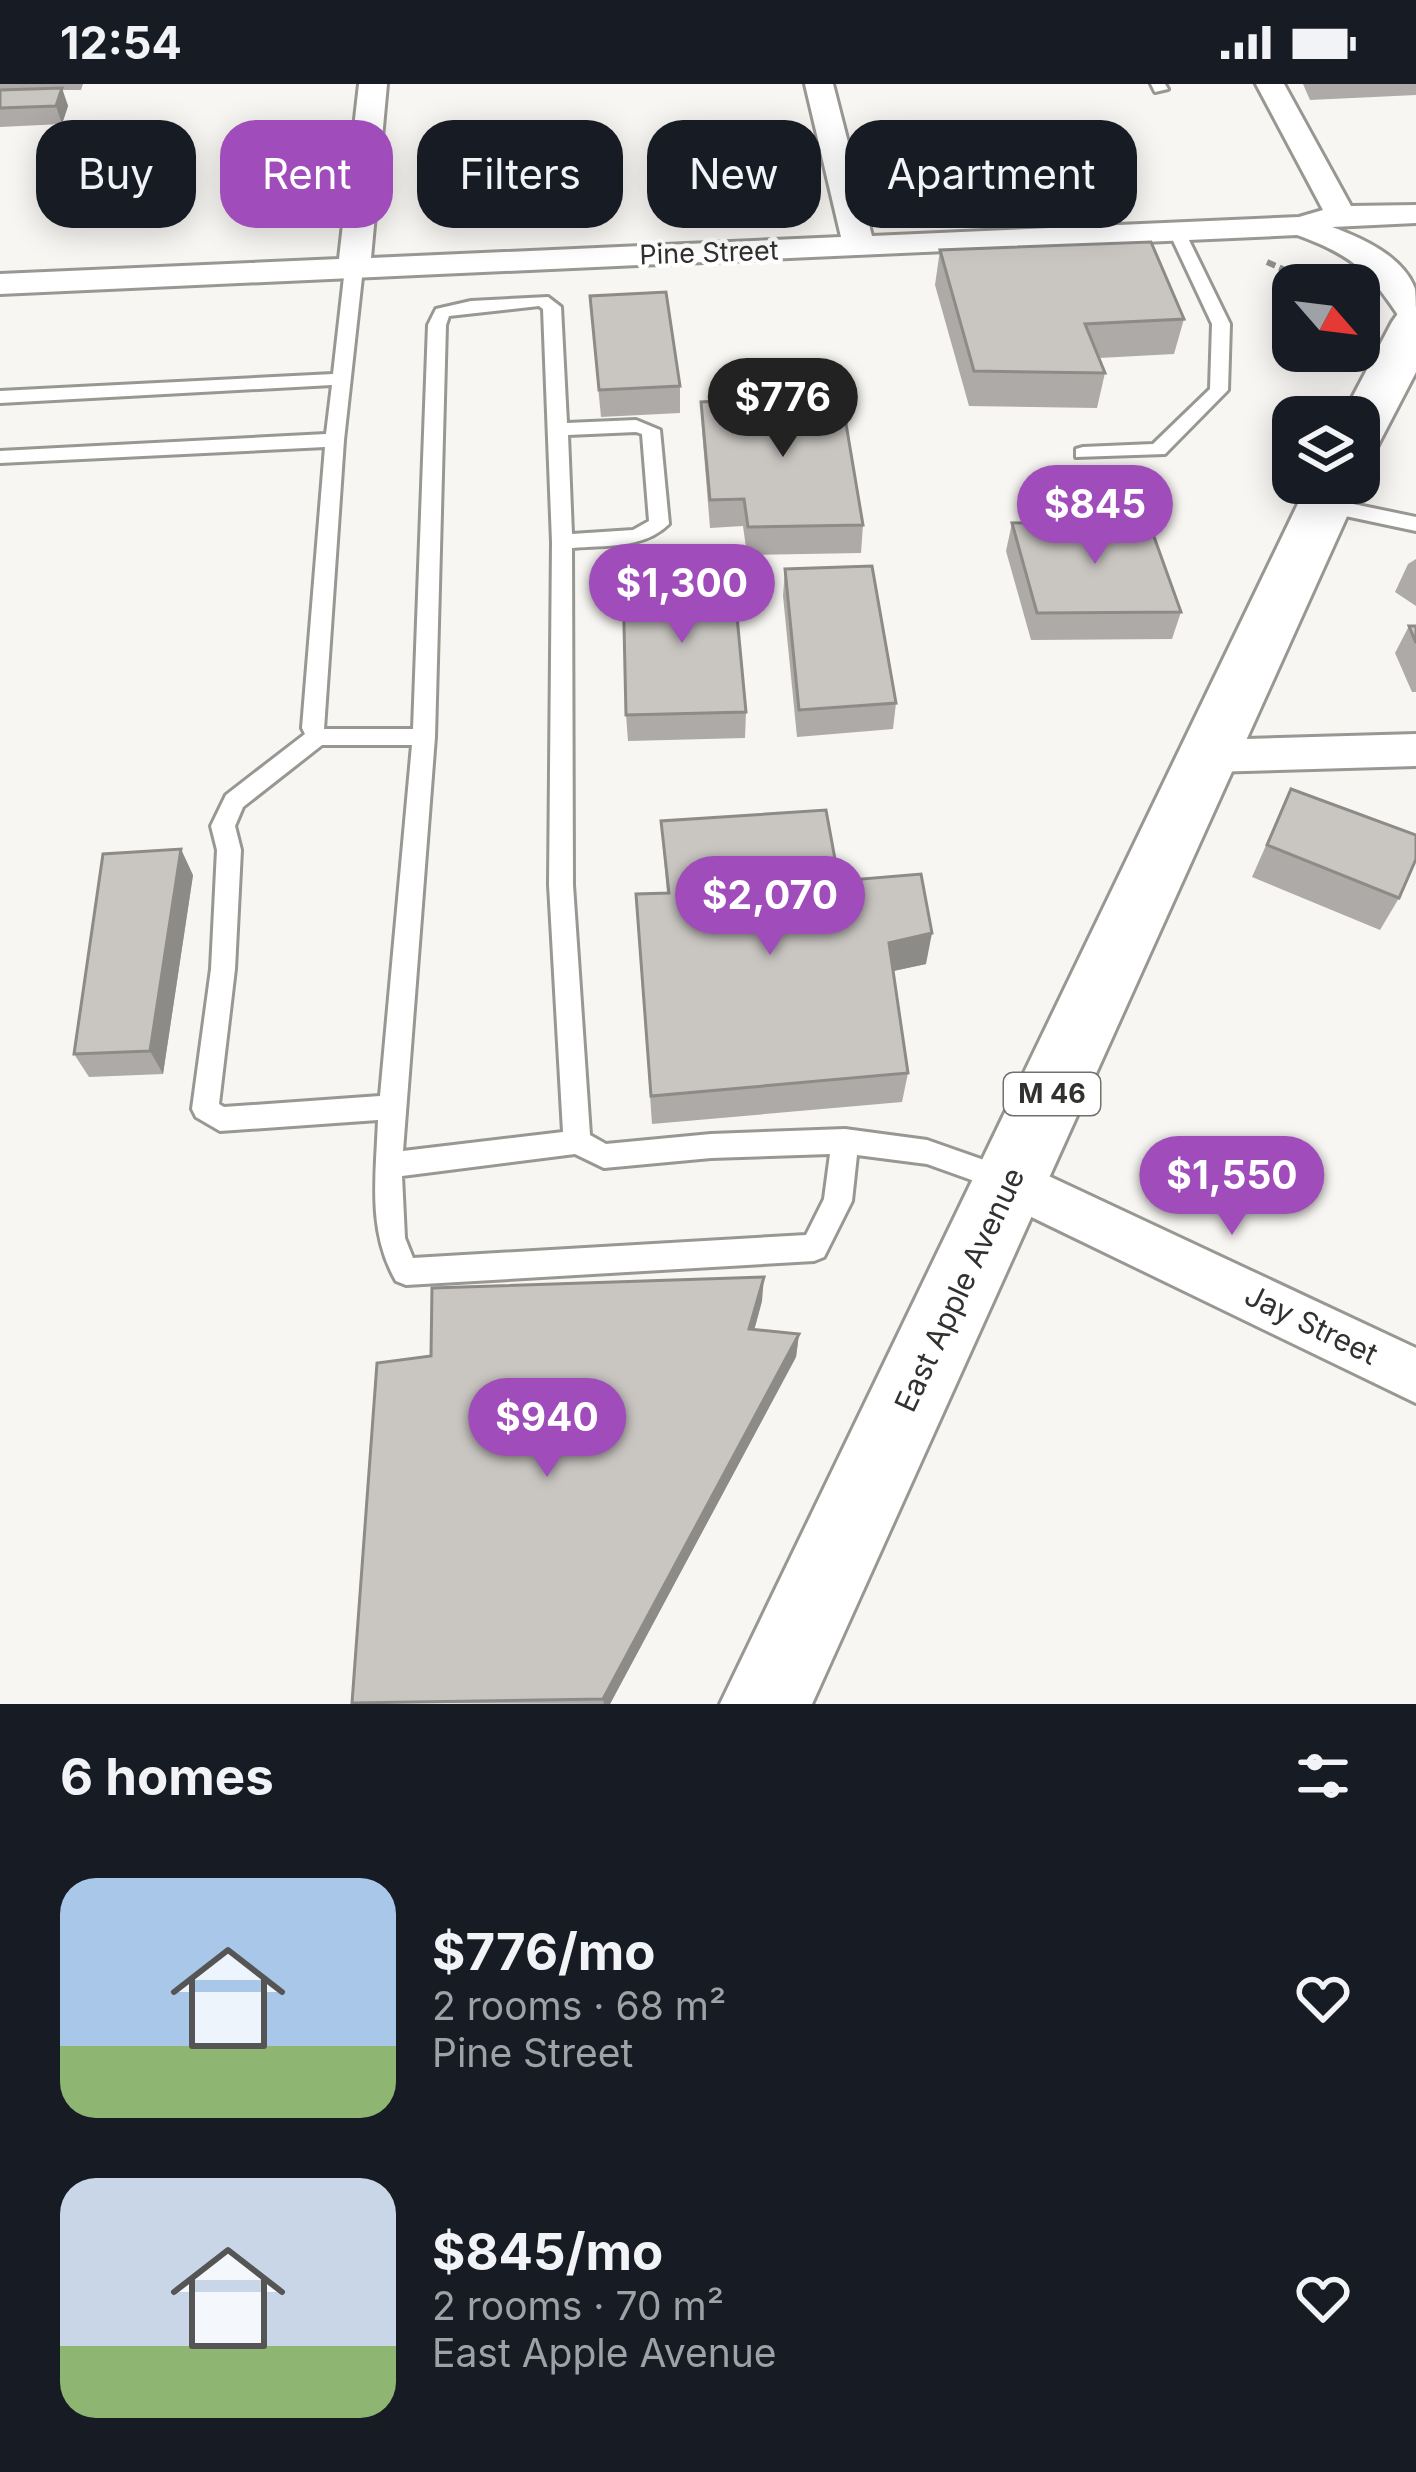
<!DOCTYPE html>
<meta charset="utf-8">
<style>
:root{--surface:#171b24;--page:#242831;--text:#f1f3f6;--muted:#9ea1a6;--accent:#a04cba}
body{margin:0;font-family:Inter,sans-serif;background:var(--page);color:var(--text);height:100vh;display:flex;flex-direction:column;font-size:45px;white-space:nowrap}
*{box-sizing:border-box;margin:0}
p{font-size:39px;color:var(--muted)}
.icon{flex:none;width:66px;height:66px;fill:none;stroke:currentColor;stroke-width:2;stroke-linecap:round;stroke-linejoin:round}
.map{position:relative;height:1620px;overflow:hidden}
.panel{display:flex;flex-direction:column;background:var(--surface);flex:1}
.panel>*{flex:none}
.guide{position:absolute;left:36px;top:36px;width:1344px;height:108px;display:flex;gap:24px}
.needle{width:78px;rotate:118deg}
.fabs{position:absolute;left:1272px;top:180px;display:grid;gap:24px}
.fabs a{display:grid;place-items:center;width:108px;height:108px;border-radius:24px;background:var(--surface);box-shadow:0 6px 30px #0003;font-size:60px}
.price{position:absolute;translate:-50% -102px;padding:0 27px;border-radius:42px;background:var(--accent);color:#fff;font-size:39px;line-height:78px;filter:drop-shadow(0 3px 6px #0008)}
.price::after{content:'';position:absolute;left:50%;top:72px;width:36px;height:27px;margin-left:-18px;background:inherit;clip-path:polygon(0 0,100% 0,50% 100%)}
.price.selected{background:#222;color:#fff}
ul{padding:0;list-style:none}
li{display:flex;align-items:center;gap:36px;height:300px;padding:0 60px}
li span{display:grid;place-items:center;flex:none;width:336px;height:240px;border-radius:36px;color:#555}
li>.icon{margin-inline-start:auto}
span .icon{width:144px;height:144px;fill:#fffc;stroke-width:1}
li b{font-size:51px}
h2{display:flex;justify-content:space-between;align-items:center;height:144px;padding:0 60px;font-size:51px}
.chip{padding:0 42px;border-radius:36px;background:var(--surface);box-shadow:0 6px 30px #0003;font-size:42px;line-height:108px}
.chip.selected{background:var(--accent);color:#fff}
.status{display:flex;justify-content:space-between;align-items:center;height:84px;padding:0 60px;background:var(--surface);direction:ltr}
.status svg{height:33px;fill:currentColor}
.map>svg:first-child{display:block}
</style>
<div class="status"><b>12:54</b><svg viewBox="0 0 49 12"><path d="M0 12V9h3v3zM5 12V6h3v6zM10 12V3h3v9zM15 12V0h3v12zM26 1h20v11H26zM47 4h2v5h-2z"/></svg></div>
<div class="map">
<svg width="1416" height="1620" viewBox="0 0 1416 1620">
<rect width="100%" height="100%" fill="#f8f6f2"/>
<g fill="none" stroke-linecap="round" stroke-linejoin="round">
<defs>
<g id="lane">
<polygon points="1151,0 1165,0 1168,5 1155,8"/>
<polygon points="1171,144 1185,148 1230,240 1228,306 1165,370 1076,373 1076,365 1083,363 1153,360 1210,305 1212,240 1169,148"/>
<path d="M354,179L363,184L344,356L324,645H413L428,241L436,225L471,217L548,213L561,223L567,339L636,336L660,346L669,440C644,465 606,461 572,464L573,801L590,1051L606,1060L711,1050L845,1045L927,1056L1018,1088L1022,1097L1018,1106L1008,1109L927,1080L857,1071L852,1117L824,1173L814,1177L406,1201L396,1197C367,1147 376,1092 378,1036L220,1047L196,1033L192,1025L211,885L217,766L211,742L226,711L305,650L302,644L325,363L0,379V367L326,350L332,301L0,319V307L333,290L345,184ZM539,222L543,225L552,458L549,801L563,1048L403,1067L435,653L446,241L449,232ZM636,348L642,350L649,437L633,446L572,450L568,351ZM322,661H412L380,1012L224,1023L219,1020L235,885L241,766L235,742L243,723ZM575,1070L604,1084L711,1074L830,1070L824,1115L806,1151L413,1174L405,1154L402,1092Z"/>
<polygon points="1324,414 1416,433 1416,447 1317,426 1317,416"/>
</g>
<g id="street">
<path d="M359,0H387L371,174L841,153L805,0H833L872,152L1299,133L1323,126L1256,0H1284L1351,122L1416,121V139L1332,143C1362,154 1403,172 1415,205C1416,215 1416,232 1416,243L1404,240C1371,190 1356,172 1297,151L0,210V190L339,175Z"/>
<polygon points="1416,650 1416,682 1211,688 1196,683 1190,672 1196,661 1211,656"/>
<polygon points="1010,1074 1416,1264 1416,1319 992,1114 985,1097 992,1080"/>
</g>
<g id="primary">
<polygon points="1416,223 1416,288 1377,363 1359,368 1359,333 1342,333 1392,238 1399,228"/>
<polygon points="1359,395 1362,399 812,1620 720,1620 1308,399 1359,399"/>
</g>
</defs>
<use href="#lane" stroke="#999792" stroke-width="6"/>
<use href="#street" stroke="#999792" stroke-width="6"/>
<use href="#primary" stroke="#999792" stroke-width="6"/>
<polyline stroke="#8f8e8b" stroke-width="6" stroke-dasharray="9 4.5" stroke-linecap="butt" points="1267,178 1319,201"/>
<use href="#lane" fill="#fff" fill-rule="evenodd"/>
<use href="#street" fill="#fff" fill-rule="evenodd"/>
<use href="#primary" fill="#fff" fill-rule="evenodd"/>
</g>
<g fill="#adaaa7">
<polygon points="0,0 83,0 81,6 62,6 68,22 62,40 0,43"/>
<polygon points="1303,0 1416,0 1416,11 1310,16"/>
<polygon points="940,166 1184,235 1174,270 1099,274 1105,289 1097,324 969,322 935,201"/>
<polygon points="592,240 680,302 680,329 601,333"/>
<polygon points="701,318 863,441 861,469 747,471 743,442 710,444 702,345"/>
<polygon points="1012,439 1181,528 1172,555 1031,556 1006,467"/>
<polygon points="1416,475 1416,522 1395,508 1408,480"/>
<polygon points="785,485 896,619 893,645 797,653 783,512"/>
<polygon points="1409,542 1416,542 1416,608 1412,608 1395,569"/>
<polygon points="746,628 745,654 628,657 626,631"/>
<polygon points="1291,705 1399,814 1380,846 1252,793"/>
<polygon points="661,737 839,797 926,880 893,887 908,989 902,1018 652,1040 636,810 667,809"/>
<polygon points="193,791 163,990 89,993 74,970"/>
<polygon points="762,1217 754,1246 799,1250 796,1273 610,1620 352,1619 431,1272"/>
</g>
<g fill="#8d8b88">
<polygon points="62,4 68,22 62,40 56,22"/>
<polygon points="181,765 193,791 163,990 150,967"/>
<polygon points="932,849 926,880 884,889 889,859"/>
<polygon points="764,1193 762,1217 748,1269 749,1245"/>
<polygon points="799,1250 796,1273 610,1620 604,1620 603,1615"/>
</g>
<g fill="#c9c6c2" stroke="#8d8b88" stroke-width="3">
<polygon points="62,4 56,22 0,24 0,6"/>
<polygon points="1151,158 1184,235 1085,240 1105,289 974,287 940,166"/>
<polygon points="666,208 680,302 599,306 590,212"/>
<polygon points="841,310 863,441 748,443 744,415 710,416 701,318"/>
<polygon points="1148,436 1181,528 1037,529 1012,439"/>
<polygon points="872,482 896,619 799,626 785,485"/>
<polygon points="733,490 746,628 626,631 623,497"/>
<polygon points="1409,542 1416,542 1416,559"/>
<polygon points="1291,705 1416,751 1416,775 1399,814 1267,761"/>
<polygon points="826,726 839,797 921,790 932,849 889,859 908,989 651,1012 636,810 669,809 661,737"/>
<polygon points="181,765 150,967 74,970 103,770"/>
<polygon points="764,1193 749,1245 799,1250 603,1615 352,1619 377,1279 431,1272 432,1204"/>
</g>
<g text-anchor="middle" stroke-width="9" stroke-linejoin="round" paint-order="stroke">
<g font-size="27" fill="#32312f" stroke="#fff">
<text transform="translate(709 169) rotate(-2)" y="9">Pine Street</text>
</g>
<rect fill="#fff" stroke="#706f6d" stroke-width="3" x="1004" y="989" width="96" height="42" rx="9"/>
<g font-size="27" font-weight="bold" fill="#32312f">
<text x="1052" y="1019">M 46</text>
</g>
<g font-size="30" fill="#32312f" stroke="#fff">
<text transform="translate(960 1206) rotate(-65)" y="10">East Apple Avenue</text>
<text transform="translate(1311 1241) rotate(26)" y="10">Jay Street</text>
</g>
</g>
</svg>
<div class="fabs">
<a><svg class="needle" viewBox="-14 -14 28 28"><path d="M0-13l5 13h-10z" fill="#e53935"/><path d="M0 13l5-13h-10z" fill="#9ea1a6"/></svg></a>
<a><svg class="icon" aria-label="layers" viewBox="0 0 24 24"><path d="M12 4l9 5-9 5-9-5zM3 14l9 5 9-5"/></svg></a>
</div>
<b class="price selected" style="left:783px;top:376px">$776</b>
<b class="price" style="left:1095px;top:483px">$845</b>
<b class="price" style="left:682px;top:562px">$1,300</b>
<b class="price" style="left:770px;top:874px">$2,070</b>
<b class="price" style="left:1232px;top:1154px">$1,550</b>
<b class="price" style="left:547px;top:1396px">$940</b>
<div class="guide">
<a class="chip">Buy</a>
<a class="chip selected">Rent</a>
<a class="chip">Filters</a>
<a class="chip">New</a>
<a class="chip">Apartment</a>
</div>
</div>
<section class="panel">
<h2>6 homes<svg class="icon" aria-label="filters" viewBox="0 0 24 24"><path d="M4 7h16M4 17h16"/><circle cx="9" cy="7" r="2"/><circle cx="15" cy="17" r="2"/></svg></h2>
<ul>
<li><span style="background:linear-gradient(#a9c7e8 70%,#8fb573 0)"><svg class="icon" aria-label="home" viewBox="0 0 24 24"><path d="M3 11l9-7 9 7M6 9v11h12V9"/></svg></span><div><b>$776/mo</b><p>2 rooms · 68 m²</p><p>Pine Street</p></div><svg class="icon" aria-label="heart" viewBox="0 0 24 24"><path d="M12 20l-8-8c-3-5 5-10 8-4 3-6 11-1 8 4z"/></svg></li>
<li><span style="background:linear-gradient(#c9d6e8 70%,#8fb573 0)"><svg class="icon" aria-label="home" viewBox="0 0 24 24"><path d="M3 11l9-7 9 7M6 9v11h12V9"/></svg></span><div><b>$845/mo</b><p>2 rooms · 70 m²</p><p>East Apple Avenue</p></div><svg class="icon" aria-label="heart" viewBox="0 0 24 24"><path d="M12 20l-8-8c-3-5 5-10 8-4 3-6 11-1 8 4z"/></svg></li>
</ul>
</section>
